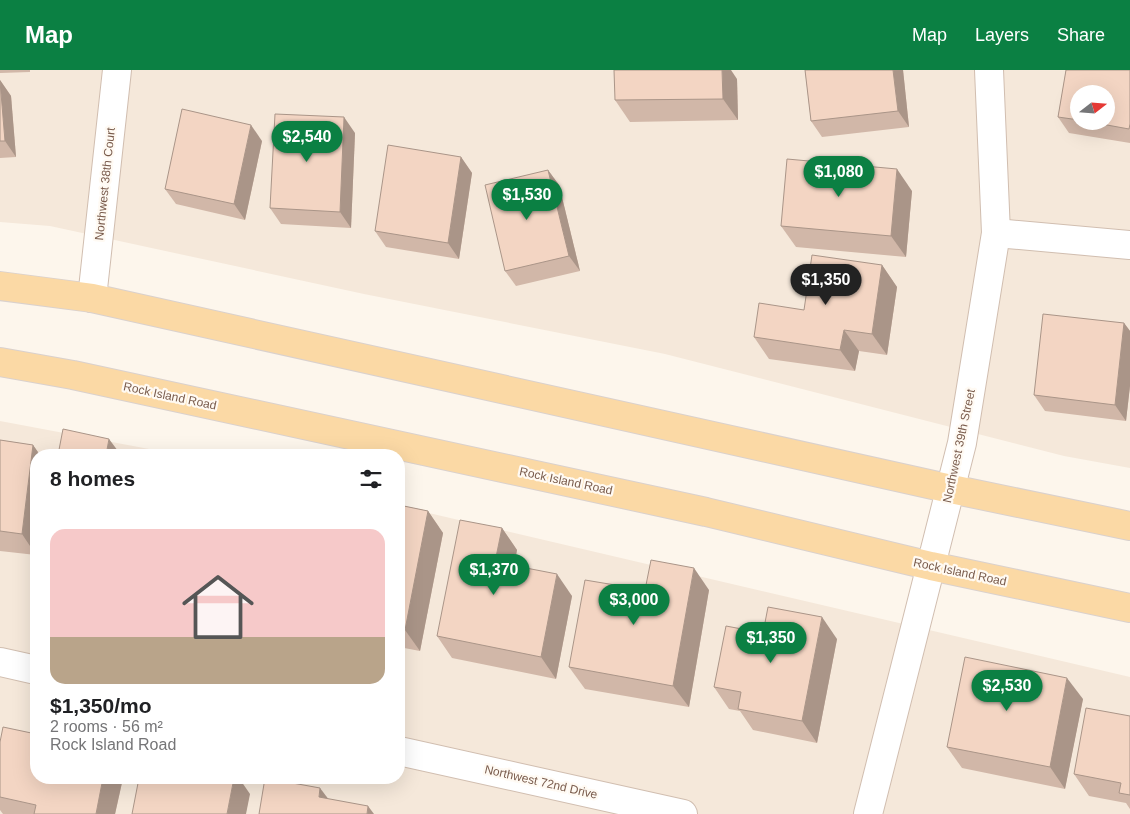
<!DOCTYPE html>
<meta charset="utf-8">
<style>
:root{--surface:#fff;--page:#f2f2f2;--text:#202124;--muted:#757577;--line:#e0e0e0;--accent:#0b8043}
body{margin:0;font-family:Helvetica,sans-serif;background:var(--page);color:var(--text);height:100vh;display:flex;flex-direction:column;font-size:19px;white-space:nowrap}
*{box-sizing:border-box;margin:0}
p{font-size:16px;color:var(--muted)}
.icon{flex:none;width:28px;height:28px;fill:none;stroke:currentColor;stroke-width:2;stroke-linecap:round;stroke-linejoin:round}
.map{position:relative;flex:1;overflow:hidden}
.panel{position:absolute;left:30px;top:379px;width:375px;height:335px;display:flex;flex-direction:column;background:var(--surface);border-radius:20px;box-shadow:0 5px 20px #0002}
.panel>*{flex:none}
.needle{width:32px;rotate:73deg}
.buttons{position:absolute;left:1070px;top:15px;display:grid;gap:10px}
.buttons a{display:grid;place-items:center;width:45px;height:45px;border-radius:50%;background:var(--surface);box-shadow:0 5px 20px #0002;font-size:25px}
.price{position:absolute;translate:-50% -42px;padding:0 11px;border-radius:18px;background:var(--accent);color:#fff;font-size:16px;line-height:32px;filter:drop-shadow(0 1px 2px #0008)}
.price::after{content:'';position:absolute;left:50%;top:30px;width:15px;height:11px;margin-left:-8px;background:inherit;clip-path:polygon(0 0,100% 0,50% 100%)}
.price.current{background:#222;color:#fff}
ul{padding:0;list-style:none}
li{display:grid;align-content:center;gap:10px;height:265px;padding:0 20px}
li+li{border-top:1px solid var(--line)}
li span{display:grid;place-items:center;height:155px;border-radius:15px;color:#555}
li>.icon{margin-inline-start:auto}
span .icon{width:90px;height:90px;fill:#fffc;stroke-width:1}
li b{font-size:21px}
h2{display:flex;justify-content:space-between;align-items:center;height:60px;padding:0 20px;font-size:21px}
header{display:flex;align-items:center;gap:30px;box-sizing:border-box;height:70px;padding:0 25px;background:var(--accent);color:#fff}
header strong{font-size:24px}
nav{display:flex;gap:28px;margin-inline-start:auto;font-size:18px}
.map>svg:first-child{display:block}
</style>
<header>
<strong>Map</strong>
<nav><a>Map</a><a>Layers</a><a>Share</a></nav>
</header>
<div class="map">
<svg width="1130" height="744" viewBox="0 0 1130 744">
<rect width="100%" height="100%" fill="#fdf6ec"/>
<g fill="#f5e8da" fill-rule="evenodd">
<path d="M0,0H1130V398L1064,386L665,284L364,224L50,156L0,152ZM1079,24H1106V51H1079Z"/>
<polygon points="0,351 181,385 36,385 36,708 399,708 399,436 1130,607 1130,744 0,744"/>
</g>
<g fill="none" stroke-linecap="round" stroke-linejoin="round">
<defs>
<g id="minor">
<polyline points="996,163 1130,175"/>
<polyline points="92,228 117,0"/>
<polyline points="0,592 36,600"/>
<polyline points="399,681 683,744"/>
<polyline points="868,744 962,373 996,163 989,0"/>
</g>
<g id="major">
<polyline points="0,216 92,228 951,419 1130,456"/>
<polyline points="0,292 73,305 706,442 931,496 1130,538"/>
</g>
</defs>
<use href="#minor" stroke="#d1beb0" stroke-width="30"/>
<use href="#major" stroke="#dad1cd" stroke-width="30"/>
<use href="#minor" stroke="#fff" stroke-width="28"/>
<use href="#major" stroke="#fbd9a5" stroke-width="28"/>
</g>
<g fill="#d1b7a8" fill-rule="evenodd">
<polygon points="0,0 30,0 30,2 0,3"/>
<polygon points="805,0 903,0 909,57 822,67 811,51"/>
<path d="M1066,0H1130V73L1069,63L1058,47ZM1079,24H1106V51H1079Z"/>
<polygon points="737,9 738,50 630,52 615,30"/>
<polygon points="0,10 11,26 16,87 0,88"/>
<polygon points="355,63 351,158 281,154 270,138"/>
<polygon points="262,71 245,150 176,134 165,119"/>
<polygon points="461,87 472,103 459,189 386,177 375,161"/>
<polygon points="548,100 559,115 580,201 516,216 505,201"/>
<polygon points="912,121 906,187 796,177 781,156"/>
<polygon points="882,195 897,217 887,285 859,281 855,301 769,289 754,267 804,240"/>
<polygon points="1124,253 1130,261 1130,316 1126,351 1045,341 1034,325"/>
<polygon points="0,370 33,375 40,385 36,385 36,485 0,481"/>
<polygon points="399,435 428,441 443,463 420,581 399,577"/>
<polygon points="502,458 517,480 514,496 572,526 556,609 452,588 437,566"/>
<polygon points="645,520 709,520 689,637 585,619 569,597"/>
<polygon points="763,563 837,569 817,673 753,660 740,641 729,639 714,617"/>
<polygon points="1083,629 1065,719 962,698 947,677"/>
<polygon points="1130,646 1130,739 1126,733 1089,726 1074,704"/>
<polygon points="0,672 123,708 115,744 3,744 0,740"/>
</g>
<g fill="#aa9588">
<polygon points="722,0 731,0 737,9 738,50 723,29"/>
<polygon points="893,0 903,0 909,57 898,41"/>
<polygon points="0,10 11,26 16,87 5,71"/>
<polygon points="344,47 355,63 351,158 340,142"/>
<polygon points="251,55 262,71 245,150 234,134"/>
<polygon points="461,87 472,103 459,189 448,173"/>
<polygon points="897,99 912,121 906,187 891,166"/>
<polygon points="548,100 559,115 580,201 569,186"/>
<polygon points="882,195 897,217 887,285 872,264"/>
<polygon points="1124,253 1130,261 1130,316 1126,351 1115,335"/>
<polygon points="844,260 859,281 855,301 840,280"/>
<polygon points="109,369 121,385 106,385"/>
<polygon points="33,375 40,385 36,385 36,485 22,464"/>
<polygon points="428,441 443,463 420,581 405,560"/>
<polygon points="502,458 517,480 510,514 495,492"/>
<polygon points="694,498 709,520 689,637 673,616"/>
<polygon points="557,504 572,526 556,609 541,587"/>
<polygon points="822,547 837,569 817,673 802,651"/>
<polygon points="1067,608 1083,629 1065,719 1050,697"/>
<polygon points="103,708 123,708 115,744 96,744"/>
<polygon points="234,708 239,708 250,724 246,744 227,744"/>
<polygon points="320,718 336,739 319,727"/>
<polygon points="368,736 374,744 367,744"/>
</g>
<g fill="#f3d5c3" stroke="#aa9588">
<polygon points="614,0 722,0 723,29 615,30"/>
<polygon points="805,0 893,0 898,41 811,51"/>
<polygon points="1066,0 1130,0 1130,54 1129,59 1085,51 1106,51 1106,24 1079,24 1079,50 1058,47"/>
<polygon points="0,11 5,71 0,71"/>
<polygon points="182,39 251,55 234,134 165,119"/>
<polygon points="275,44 344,47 340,142 270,138"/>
<polygon points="388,75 461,87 448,173 375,161"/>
<polygon points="787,89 897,99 891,166 781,156"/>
<polygon points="548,100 569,186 505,201 485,115"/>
<polygon points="812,185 882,195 872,264 844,260 840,280 754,267 759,233 804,240"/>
<polygon points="1043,244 1124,253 1115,335 1034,325"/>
<polygon points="63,359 109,369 106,385 58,385"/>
<polygon points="0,370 33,375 22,464 0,461"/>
<polygon points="399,435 428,441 405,560 399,558"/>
<polygon points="460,450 502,458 495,492 557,504 541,587 437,566"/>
<polygon points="651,490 694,498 673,616 569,597 585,510 645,520"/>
<polygon points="768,537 822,547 802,651 738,639 741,622 714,617 726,556 763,563"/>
<polygon points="965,587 1067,608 1050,697 947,677"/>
<polygon points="1086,638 1130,646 1130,725 1119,723 1121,713 1074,704"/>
<polygon points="3,657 36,664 36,708 103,708 96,744 34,744 36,735 0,727 0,672"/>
<polygon points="139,708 234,708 227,744 132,744"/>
<polygon points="265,708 320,718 319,727 368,736 367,744 259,744"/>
</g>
<g text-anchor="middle" stroke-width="4.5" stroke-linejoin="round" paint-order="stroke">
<g font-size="12" fill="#7a5c4d" stroke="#fffaf3">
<text transform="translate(105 114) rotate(-84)" y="4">Northwest 38th Court</text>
<text transform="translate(170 326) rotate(12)" y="4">Rock Island Road</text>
<text transform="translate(959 376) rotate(-78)" y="4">Northwest 39th Street</text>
<text transform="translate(566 411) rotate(12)" y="4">Rock Island Road</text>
<text transform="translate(960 502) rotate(12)" y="4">Rock Island Road</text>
<text transform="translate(541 712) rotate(13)" y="4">Northwest 72nd Drive</text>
</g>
</g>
</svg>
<div class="buttons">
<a><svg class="needle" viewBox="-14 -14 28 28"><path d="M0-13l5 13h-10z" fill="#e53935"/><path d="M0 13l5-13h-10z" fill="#757577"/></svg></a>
</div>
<b class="price" style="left:307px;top:93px">$2,540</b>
<b class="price" style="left:839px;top:128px">$1,080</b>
<b class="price" style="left:527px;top:151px">$1,530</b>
<b class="price current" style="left:826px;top:236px">$1,350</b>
<b class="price" style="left:494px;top:526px">$1,370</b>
<b class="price" style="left:634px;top:556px">$3,000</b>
<b class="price" style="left:771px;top:594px">$1,350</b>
<b class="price" style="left:1007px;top:642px">$2,530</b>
<section class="panel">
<h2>8 homes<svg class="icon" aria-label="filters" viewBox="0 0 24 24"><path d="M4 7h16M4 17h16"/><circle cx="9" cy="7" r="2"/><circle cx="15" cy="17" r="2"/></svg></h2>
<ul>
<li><span style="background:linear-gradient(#f6c9c9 70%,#b9a48a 0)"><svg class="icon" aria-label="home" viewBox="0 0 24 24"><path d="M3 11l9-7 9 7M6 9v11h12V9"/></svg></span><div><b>$1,350/mo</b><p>2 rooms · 56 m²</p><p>Rock Island Road</p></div></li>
</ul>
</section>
</div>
